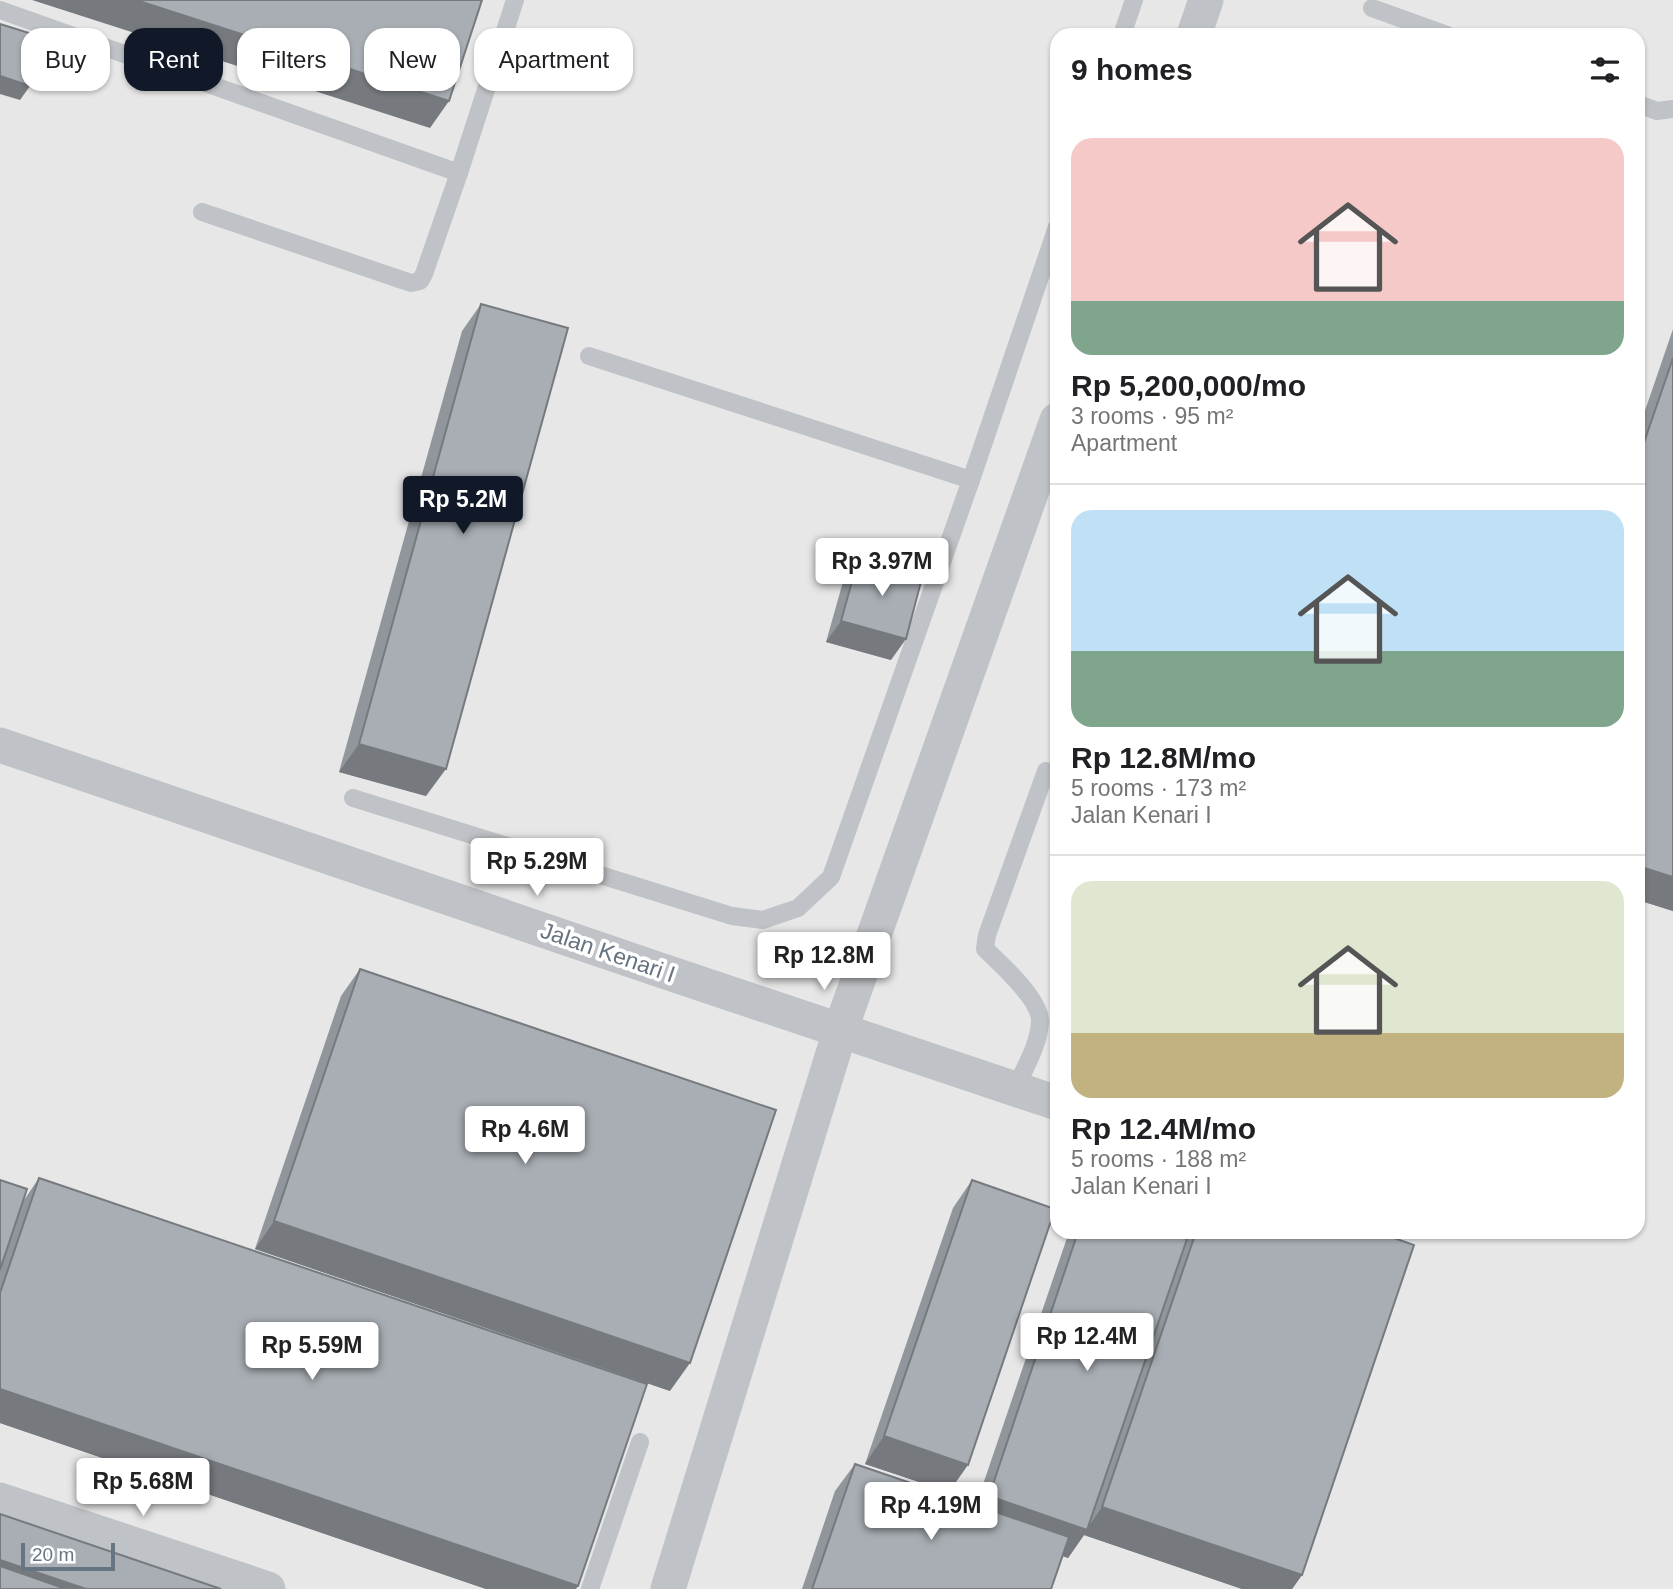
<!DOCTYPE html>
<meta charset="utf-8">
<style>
:root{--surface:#fff;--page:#f6f6f6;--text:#202124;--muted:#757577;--line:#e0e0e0;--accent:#111827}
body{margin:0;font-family:Arial,sans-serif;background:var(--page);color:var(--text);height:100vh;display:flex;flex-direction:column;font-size:26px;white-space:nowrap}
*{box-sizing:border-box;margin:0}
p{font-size:23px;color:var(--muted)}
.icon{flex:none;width:38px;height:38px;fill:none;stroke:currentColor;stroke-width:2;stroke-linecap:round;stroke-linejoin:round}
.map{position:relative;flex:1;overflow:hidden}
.panel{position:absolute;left:1050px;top:28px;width:595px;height:1211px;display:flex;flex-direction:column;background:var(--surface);border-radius:21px;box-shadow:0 2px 5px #0004}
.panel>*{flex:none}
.hud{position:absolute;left:21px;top:28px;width:665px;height:63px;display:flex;gap:14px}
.scale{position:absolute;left:21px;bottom:18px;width:94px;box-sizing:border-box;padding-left:7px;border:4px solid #677481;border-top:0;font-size:19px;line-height:24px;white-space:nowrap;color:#677481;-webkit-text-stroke:5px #fff;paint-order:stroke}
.price{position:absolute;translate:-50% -60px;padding:0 16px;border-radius:7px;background:#fff;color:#222;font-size:23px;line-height:46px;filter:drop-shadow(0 2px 4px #0008)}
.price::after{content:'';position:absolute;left:50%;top:42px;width:21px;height:16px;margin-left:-10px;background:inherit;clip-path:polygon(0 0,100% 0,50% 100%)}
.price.current{background:var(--accent);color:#fff}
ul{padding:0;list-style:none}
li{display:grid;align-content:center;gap:14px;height:371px;padding:0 21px}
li+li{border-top:2px solid var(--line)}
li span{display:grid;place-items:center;height:217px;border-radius:21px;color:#555}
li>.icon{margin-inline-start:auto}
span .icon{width:126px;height:126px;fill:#fffc;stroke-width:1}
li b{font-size:30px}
h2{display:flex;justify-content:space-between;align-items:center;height:84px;padding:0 21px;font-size:30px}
.chip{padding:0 24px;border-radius:21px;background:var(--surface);box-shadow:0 2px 5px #0004;font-size:24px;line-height:63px}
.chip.current{background:var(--accent);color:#fff}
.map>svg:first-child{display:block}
</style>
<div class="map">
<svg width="1673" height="1589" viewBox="0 0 1673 1589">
<rect width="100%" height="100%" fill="#f6f6f3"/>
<path fill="#e6e7e6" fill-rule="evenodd" d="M0,0H1673V1589H0ZM1057,35H1638V1232H1057Z"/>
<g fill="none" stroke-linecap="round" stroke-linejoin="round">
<g stroke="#bfc2c6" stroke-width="18">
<polyline points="1372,8 1447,35"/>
<polyline points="0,10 459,173 515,0"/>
<polyline points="1122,35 1134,0"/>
<polyline points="1638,104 1657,111 1673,109"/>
<polyline points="202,212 411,283 420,281 424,274 459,173"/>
<polyline points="589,356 971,480"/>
<polyline points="353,798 732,916 763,920 798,908 831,877 971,480 1057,227"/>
<path d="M1015,1089C1024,1069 1039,1045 1040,1022C1041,1000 1001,964 985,949L987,935L1046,771"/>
<polyline points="590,1589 640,1442"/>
</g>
<g stroke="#bfc2c6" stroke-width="35">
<polyline points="1194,35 1206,0"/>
<polyline points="0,745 663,971 1057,1103"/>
<polyline points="0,1500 268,1589"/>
<polyline points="668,1589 840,1031 1057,420"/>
</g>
</g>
<g fill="#90969b">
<polygon points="481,304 426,796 339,772 462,331"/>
<polygon points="1673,329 1673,911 1638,900 1638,431"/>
<polygon points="859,556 891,660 826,642 844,578"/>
<polygon points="360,969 670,1391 255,1249 341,996"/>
<polygon points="39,1178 576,1589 486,1589 0,1423 0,1180 24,1200"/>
<polygon points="972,1180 949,1492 865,1464 953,1208"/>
<polygon points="1069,1232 1165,1232 1184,1238 1186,1232 1377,1232 1302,1575 1292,1589 1242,1589 1084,1535 1068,1558 1063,1556 1051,1589 802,1589 835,1491 855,1464 976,1505"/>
</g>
<g fill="#767a7e">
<polygon points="32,0 136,0 449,101 430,128"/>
<polygon points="0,76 30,86 20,100 0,94"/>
<polygon points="841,621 906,639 891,660 826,642"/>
<polygon points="359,744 446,769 426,796 339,772"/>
<polygon points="1638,866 1673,877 1673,911 1638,900"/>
<polygon points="274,1221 690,1363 670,1391 255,1249"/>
<polygon points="0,1389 578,1586 576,1589 486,1589 0,1423"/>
<polygon points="884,1436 968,1465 949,1492 865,1464"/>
<polygon points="989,1496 1086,1530 1102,1507 1302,1575 1292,1589 1242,1589 1084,1535 1068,1558 969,1524"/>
<polygon points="0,1560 86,1589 0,1589"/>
</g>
<g fill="#a8aeb4" stroke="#767a7e" stroke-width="2">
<polygon points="136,0 482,0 449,101"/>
<polygon points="0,24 45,38 30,86 0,76"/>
<polygon points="481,304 568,328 446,769 359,744"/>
<polygon points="1673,358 1673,877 1638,866 1638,460"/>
<polygon points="859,556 923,574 906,639 841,621"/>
<polygon points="360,969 776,1110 690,1363 274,1221"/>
<polygon points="39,1178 647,1384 578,1586 0,1389 0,1293"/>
<polygon points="0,1180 27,1189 0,1270"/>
<polygon points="972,1180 1055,1209 968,1465 884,1436"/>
<polygon points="1078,1232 1165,1232 1187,1239 1087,1530 989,1496"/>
<polygon points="1196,1232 1377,1232 1414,1245 1302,1575 1102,1507"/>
<polygon points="855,1464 1069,1537 1051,1589 812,1589"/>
<polygon points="0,1514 221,1589 86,1589 0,1560"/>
<polygon points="0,1566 66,1589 0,1589"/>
</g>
<g text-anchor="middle" stroke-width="7" stroke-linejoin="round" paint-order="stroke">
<g font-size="23" fill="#677481" stroke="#fff">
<text transform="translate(608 952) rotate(19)" y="8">Jalan Kenari I</text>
</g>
</g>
</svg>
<div class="scale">20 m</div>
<b class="price current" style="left:463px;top:536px">Rp 5.2M</b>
<b class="price" style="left:882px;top:598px">Rp 3.97M</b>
<b class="price" style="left:537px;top:898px">Rp 5.29M</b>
<b class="price" style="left:824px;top:992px">Rp 12.8M</b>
<b class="price" style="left:525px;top:1166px">Rp 4.6M</b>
<b class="price" style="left:1087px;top:1373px">Rp 12.4M</b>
<b class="price" style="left:312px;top:1382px">Rp 5.59M</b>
<b class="price" style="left:143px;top:1518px">Rp 5.68M</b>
<b class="price" style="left:931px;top:1542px">Rp 4.19M</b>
<div class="hud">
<a class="chip">Buy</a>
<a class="chip current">Rent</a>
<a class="chip">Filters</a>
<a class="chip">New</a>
<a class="chip">Apartment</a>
</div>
<section class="panel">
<h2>9 homes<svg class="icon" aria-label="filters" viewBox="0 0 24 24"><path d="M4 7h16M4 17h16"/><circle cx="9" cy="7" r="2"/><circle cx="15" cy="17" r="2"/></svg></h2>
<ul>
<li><span style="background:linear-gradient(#f6c9c9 75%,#7fa58c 0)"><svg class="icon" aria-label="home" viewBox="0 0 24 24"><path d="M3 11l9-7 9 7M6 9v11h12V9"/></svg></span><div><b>Rp 5,200,000/mo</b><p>3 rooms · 95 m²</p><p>Apartment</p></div></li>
<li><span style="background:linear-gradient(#bfe0f5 65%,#7fa58c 0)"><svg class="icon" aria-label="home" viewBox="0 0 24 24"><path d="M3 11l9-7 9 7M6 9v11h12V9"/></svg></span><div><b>Rp 12.8M/mo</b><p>5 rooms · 173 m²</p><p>Jalan Kenari I</p></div></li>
<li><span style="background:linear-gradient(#dfe7d0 70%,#c2b280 0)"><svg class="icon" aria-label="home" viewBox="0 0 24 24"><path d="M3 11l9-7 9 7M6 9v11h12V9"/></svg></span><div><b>Rp 12.4M/mo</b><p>5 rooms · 188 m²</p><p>Jalan Kenari I</p></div></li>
</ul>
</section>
</div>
